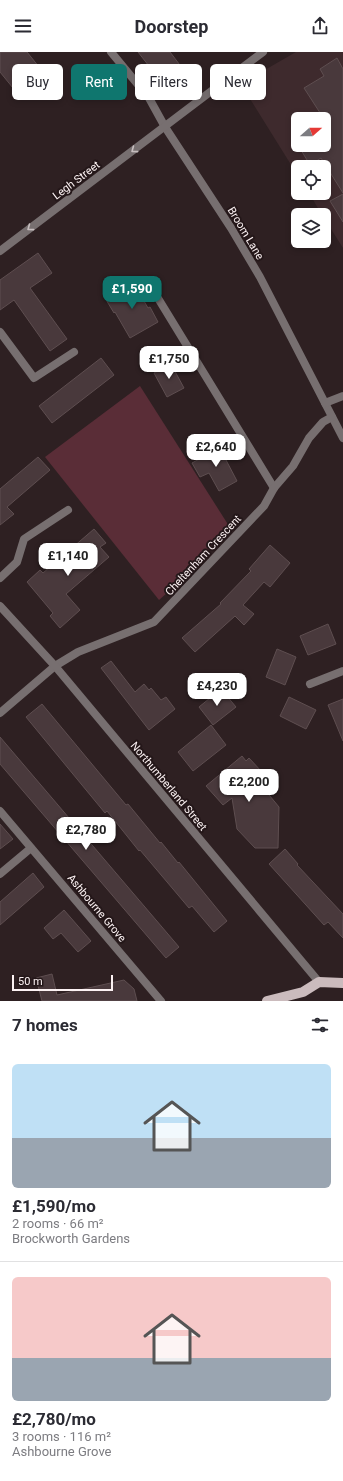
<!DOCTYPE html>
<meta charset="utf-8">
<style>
:root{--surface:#fff;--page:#f2f2f3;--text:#2b2b33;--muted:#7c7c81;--line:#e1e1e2;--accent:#0f766e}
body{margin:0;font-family:Roboto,sans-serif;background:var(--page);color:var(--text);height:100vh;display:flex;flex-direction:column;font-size:15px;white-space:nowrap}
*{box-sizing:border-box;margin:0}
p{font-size:13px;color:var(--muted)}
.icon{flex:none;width:22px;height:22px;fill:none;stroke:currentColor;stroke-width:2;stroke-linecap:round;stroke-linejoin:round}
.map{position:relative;height:949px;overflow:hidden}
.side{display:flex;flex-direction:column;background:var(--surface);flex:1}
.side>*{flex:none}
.banner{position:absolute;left:12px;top:12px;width:319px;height:36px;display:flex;gap:8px}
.needle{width:26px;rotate:69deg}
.buttons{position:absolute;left:291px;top:60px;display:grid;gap:8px}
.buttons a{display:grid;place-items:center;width:40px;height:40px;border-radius:6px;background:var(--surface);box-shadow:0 2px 6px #0003;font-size:20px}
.scale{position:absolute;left:12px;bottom:10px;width:101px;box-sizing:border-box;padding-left:4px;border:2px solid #fcf2f3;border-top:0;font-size:11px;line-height:14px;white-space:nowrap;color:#fcf2f3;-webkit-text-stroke:3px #241719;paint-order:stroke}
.price{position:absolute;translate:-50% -34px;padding:0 9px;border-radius:8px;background:#fff;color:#222;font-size:13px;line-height:26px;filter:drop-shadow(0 1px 2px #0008)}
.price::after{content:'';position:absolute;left:50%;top:24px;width:12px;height:9px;margin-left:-6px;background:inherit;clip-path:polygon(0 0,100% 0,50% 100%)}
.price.active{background:var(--accent);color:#fff}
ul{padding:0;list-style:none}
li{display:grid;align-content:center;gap:8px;height:212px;padding:0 12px}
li+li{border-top:1px solid var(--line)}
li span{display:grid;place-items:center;height:124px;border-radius:6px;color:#555}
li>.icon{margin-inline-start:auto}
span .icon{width:72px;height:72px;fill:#fffc;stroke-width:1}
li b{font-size:17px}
h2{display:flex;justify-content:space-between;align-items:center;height:48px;padding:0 12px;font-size:17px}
.chip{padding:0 14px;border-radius:6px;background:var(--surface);box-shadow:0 2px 6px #0003;font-size:14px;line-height:36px}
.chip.active{background:var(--accent);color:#fff}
header{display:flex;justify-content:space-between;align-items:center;height:52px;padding:0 12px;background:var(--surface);font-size:18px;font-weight:700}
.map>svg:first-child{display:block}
</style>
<header><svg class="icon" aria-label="menu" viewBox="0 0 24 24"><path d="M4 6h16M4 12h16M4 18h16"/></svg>Doorstep<svg class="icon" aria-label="share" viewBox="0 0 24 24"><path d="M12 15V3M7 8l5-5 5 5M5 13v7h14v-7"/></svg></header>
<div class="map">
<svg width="343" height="949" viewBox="0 0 343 949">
<rect width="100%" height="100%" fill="#2e2022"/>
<path fill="#3e2a2d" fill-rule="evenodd" d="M296,0H343V196L324,166V163H322L309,141H324V115H298V124L242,34L256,23ZM298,67H324V93H298Z"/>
<polygon fill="#5a2d37" points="140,334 229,474 186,524 159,548 45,405"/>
<g fill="#49393c" stroke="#5e4e50">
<polygon points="0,0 27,0 39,15 13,36 0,20"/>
<polygon points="138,0 170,0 189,25 170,38 158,21 156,23"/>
<polygon points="337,6 343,17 343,141 321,106 310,113 298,93 324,93 324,67 304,36 324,24 320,17"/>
<polygon points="343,142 343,170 330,149"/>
<polygon points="38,201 52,221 30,236 67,287 50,299 14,248 0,258 0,228"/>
<polygon points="133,230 148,256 150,255 158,270 130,286 115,260 114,261 105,246"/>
<polygon points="101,306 114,323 52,371 39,354"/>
<polygon points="171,312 184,336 167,345 154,321"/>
<polygon points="223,394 229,406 226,408 237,429 219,439 209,421 200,425 192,411"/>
<polygon points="38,405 50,418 7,455 14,462 0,473 0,437"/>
<polygon points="94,477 106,491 100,495 109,505 66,542 80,558 60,576 50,564 53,561 27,530 40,518 43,521"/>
<polygon points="270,493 290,511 270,535 264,530 243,553 254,562 244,573 235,564 195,600 182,586 221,552 220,551 251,519 249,517"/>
<polygon points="328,572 336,592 308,603 300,584"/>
<polygon points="277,597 296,605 285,633 266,625"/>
<polygon points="111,609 135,640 144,632 149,638 151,636 161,648 166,645 175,657 149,678 101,616"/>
<polygon points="221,637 236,655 213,673 199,655"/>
<polygon points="289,645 316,658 306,677 280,664"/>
<polygon points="343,647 343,689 328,653"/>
<polygon points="42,652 126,753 128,752 160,791 161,790 178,811 179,810 227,869 214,880 192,854 189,856 140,798 139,799 107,759 105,761 26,665"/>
<polygon points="211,673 226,693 193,719 178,700"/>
<polygon points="0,685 179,895 166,906 0,712"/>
<polygon points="242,704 246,709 249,706 262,720 255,726 279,755 278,796 255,796 237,777 232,746 223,753 206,734"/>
<polygon points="0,772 13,787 0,797"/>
<polygon points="285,797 298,812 297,813 343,862 343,886 328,870 324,873 269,812"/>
<polygon points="33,821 44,835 0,873 0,850"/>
<polygon points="64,858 91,889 78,900 61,881 53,887 44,876"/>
<polygon points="52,922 57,943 124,928 134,937 137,949 42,949 36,926"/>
</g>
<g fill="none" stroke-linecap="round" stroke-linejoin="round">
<g stroke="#776f70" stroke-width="8">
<polyline points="111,0 149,46 165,75 231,176 260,225 343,386"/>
<polyline points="0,199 263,0"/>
<polyline points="153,238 274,436"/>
<polyline points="0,280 34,326 74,300"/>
<polyline points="325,351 343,344"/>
<polyline points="0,526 17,510 24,487 68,458"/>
<polyline points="310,632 343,619"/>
<polyline points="0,661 55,614 78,600 154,570 264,454 274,436 293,414 309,386 323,370 332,365"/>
<polyline points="0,759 161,949"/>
<polyline points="0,822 31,796"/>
</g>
<polyline stroke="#776f70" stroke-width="8" points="0,554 55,614 319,930"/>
<polyline stroke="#cbbbbd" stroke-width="10" points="267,949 303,940 319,930 343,931"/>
</g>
<defs><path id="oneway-chevron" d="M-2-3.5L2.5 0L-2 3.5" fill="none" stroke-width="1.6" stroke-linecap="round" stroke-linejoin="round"/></defs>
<g stroke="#c7bebf">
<use href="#oneway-chevron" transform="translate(134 98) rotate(143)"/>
<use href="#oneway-chevron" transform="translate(30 176) rotate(143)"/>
</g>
<g text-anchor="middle" stroke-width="4" stroke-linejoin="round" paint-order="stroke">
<g font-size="11" fill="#fcf2f3" stroke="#241719">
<text transform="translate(76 128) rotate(-37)" y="4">Legh Street</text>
<text transform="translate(246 181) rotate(59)" y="4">Broom Lane</text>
<text transform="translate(203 503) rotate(-47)" y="4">Cheltenham Crescent</text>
<text transform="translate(169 734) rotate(50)" y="4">Northumberland Street</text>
<text transform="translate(97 856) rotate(50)" y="4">Ashbourne Grove</text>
</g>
</g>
</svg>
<div class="buttons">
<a><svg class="needle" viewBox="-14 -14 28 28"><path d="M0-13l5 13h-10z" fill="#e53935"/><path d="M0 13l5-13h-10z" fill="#7c7c81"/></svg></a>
<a><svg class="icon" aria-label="locate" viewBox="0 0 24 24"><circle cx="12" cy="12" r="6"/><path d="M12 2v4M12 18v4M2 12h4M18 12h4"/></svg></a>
<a><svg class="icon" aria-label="layers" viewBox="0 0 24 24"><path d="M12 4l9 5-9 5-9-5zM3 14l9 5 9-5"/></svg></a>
</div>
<div class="scale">50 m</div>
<b class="price active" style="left:132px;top:258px">£1,590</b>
<b class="price" style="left:169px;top:328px">£1,750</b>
<b class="price" style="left:216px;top:416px">£2,640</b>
<b class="price" style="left:68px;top:525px">£1,140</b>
<b class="price" style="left:217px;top:655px">£4,230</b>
<b class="price" style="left:249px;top:751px">£2,200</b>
<b class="price" style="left:86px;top:799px">£2,780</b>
<div class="banner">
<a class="chip">Buy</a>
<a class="chip active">Rent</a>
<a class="chip">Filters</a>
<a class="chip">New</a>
</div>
</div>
<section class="side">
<h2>7 homes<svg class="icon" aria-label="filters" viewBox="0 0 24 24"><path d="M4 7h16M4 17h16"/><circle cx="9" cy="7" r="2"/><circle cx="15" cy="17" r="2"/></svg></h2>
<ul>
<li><span style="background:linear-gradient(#bfe0f5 60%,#9aa5b1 0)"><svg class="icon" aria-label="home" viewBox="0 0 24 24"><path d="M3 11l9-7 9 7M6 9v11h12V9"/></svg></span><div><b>£1,590/mo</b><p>2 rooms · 66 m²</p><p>Brockworth Gardens</p></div></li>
<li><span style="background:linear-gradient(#f6c9c9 65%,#9aa5b1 0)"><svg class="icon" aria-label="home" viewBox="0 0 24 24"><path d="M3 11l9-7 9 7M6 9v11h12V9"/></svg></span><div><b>£2,780/mo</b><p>3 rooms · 116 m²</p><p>Ashbourne Grove</p></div></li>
</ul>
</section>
